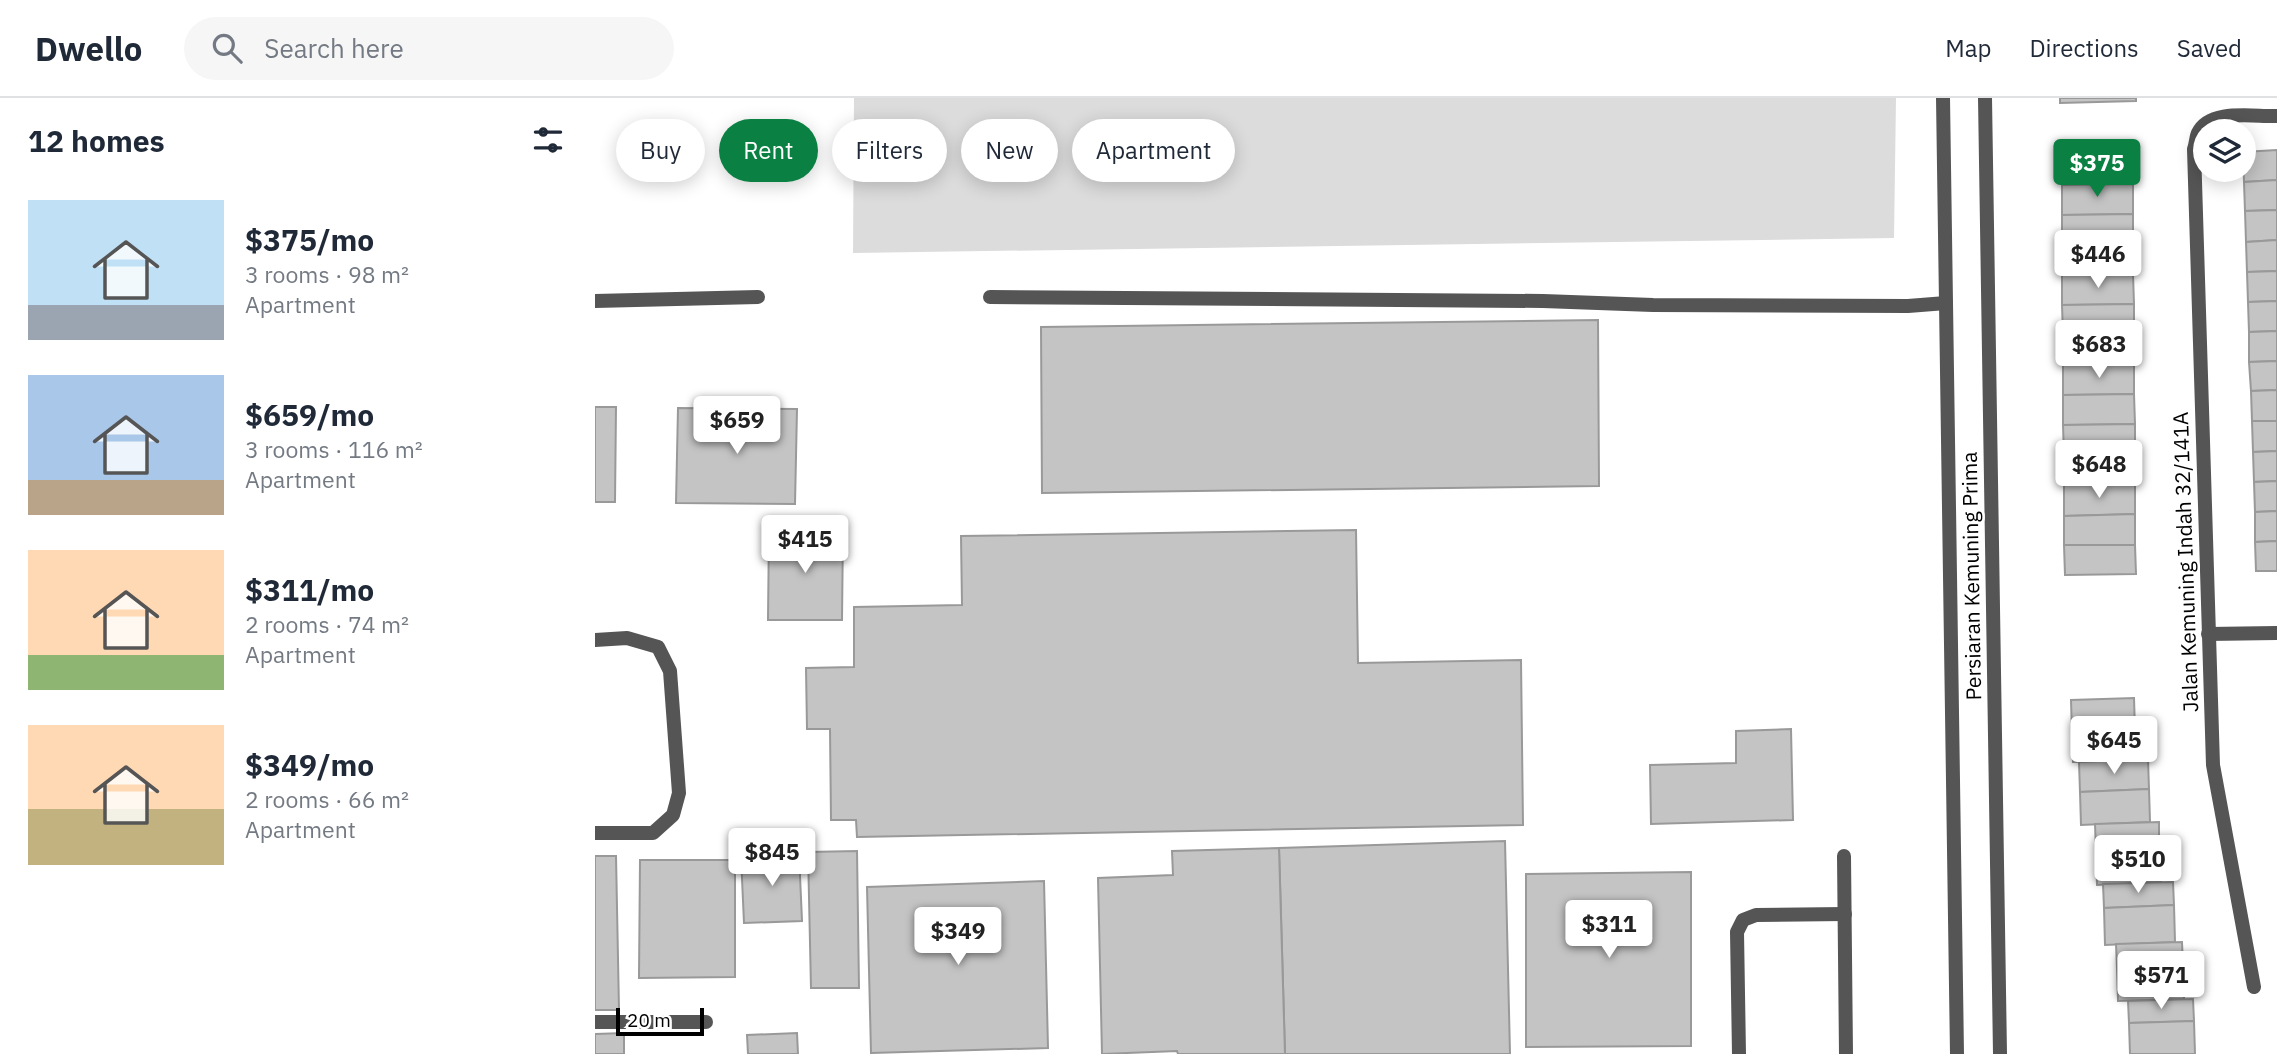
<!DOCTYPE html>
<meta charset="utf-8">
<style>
:root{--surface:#fff;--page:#f6f6f7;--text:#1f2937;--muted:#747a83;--line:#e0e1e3;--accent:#0b8043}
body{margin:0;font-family:"IBM Plex Sans",sans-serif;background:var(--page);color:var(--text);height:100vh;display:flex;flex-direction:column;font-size:26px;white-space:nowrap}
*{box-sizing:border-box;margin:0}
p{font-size:23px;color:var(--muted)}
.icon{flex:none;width:38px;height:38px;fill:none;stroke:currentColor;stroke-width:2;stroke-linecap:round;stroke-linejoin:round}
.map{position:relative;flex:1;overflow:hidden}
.sheet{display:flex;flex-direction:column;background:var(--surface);width:595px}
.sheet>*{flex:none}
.guide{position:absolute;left:21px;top:21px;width:665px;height:63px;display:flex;gap:14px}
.controls{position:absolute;left:1598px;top:21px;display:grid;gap:14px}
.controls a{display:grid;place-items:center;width:63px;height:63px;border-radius:50%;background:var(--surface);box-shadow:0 4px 18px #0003;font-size:35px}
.scale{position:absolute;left:21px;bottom:18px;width:88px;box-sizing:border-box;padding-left:7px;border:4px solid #000;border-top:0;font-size:19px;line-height:24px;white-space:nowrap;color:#000;-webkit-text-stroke:5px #fff;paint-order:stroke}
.price{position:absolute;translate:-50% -60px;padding:0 16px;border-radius:7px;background:#fff;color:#222;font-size:23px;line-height:46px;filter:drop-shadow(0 2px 4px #0008)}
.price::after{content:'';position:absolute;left:50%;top:42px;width:21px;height:16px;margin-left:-10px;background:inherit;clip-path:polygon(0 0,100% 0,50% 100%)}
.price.on{background:var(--accent);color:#fff}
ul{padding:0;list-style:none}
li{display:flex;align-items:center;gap:21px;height:175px;padding:0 28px}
li span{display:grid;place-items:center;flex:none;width:196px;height:140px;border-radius:0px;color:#555}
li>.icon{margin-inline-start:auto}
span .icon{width:84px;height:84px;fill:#fffc;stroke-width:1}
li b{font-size:30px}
h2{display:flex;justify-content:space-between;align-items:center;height:84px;padding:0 28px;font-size:30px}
.pill{padding:0 24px;border-radius:32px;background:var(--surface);box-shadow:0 4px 18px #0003;font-size:24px;line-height:63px}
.pill.on{background:var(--accent);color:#fff}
header{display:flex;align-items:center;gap:42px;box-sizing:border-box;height:98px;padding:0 35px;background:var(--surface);border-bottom:2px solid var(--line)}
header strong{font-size:33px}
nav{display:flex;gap:38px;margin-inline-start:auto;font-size:24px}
.search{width:490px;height:63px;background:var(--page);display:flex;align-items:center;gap:18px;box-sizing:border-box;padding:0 24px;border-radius:38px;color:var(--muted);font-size:26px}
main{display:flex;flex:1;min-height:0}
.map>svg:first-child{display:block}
</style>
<header>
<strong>Dwello</strong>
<div class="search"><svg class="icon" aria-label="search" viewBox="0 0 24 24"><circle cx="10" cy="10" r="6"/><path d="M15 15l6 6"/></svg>Search here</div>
<nav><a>Map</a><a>Directions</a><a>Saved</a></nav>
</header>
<main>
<section class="sheet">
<h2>12 homes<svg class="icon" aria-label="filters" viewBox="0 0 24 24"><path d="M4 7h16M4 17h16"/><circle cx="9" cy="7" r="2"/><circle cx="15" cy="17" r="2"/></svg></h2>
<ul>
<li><span style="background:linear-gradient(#bfe0f5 75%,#9aa5b1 0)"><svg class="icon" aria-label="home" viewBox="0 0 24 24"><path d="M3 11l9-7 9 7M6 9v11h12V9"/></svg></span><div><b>$375/mo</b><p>3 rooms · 98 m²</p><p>Apartment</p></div></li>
<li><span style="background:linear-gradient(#a9c7e8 75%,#b9a48a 0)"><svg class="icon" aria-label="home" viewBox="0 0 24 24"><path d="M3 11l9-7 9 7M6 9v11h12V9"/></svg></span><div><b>$659/mo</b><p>3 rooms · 116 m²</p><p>Apartment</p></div></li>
<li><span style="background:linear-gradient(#ffd9b3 75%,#8fb573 0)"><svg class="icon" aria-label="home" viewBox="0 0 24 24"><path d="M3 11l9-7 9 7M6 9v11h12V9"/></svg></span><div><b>$311/mo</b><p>2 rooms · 74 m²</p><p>Apartment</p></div></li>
<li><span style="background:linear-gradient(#ffd9b3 60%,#c2b280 0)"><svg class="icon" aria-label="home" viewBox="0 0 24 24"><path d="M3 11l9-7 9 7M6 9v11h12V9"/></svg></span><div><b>$349/mo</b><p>2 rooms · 66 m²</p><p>Apartment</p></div></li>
</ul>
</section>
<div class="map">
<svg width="1682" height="956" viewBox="0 0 1682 956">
<rect width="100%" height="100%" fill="#fff"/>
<polygon fill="#dcdcdc" points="259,0 1301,0 1299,140 258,155"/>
<g fill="#c4c4c4" stroke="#999" stroke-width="2">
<polygon points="1465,0 1541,0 1541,3 1465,5"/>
<polygon points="1682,52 1682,82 1649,84 1648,54"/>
<polygon points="1537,56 1538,86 1467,87 1466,57"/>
<polygon points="1682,82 1682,112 1650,113 1649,84"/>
<polygon points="1538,86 1538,116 1467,117 1467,87"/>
<polygon points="1682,112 1682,142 1651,144 1650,113"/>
<polygon points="1538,116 1538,146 1467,147 1467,117"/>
<polygon points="1682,142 1682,173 1652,174 1651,144"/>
<polygon points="1538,146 1538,176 1467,177 1467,147"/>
<polygon points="1682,173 1682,203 1653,204 1652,174"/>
<polygon points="1538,176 1539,206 1467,207 1467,177"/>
<polygon points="1682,203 1682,233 1654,234 1653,204"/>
<polygon points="1539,206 1539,236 1468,237 1467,207"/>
<polygon points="1003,222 1004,388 447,395 446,229"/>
<polygon points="1682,233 1682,263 1654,264 1654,234"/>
<polygon points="1539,236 1539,266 1468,267 1468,237"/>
<polygon points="1682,263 1682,292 1656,293 1654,264"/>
<polygon points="1539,266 1539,296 1468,297 1468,267"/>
<polygon points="1682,292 1682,323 1657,323 1656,293"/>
<polygon points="1539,296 1540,326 1468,327 1468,297"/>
<polygon points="0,309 21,309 20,404 0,404"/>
<polygon points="83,310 202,311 200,406 81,405"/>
<polygon points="1657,323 1682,323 1682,353 1658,354"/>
<polygon points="1540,326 1540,356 1469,358 1468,327"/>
<polygon points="1682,353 1682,383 1659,384 1658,354"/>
<polygon points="1540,356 1540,386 1469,387 1469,358"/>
<polygon points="1682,383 1682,413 1660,414 1659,384"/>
<polygon points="1540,386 1540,416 1469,418 1469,387"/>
<polygon points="1682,413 1682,443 1660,444 1660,414"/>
<polygon points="1540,416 1540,447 1469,447 1469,418"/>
<polygon points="174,431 248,432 247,522 173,522"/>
<polygon points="761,432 763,565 926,562 928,727 262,739 261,722 236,722 235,631 212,631 211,570 259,569 259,509 367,507 366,438"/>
<polygon points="1682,443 1682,473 1661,473 1660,444"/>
<polygon points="1469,447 1540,447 1541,476 1470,477"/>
<polygon points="1539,600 1540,632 1477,635 1476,602"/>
<polygon points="1196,631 1198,722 1056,726 1055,667 1141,665 1141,633"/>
<polygon points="1540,632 1541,662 1478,664 1477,635"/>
<polygon points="1553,661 1554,691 1485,694 1484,664"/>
<polygon points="1554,691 1555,724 1486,727 1485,694"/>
<polygon points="1564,724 1564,751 1501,754 1500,726"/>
<polygon points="910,743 915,956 690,956 684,750"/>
<polygon points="684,750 690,956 583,956 582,953 507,956 503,780 578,777 577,753"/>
<polygon points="1564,751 1566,784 1502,787 1501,754"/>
<polygon points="262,753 264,890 216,890 213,754"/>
<polygon points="204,755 207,823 149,825 146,758"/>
<polygon points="0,758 21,758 24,912 0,912"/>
<polygon points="45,762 140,762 140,879 44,880"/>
<polygon points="1096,774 1096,948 931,949 931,776"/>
<polygon points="449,783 453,950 276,955 272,789"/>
<polygon points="1578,784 1579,807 1509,810 1508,786"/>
<polygon points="1579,807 1580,844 1510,847 1509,810"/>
<polygon points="1587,844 1588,867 1522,870 1521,846"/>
<polygon points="1588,867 1589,901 1523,903 1522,870"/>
<polygon points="1598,901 1599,923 1534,925 1533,903"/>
<polygon points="1599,923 1600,956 1535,956 1534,925"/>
<polygon points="29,935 29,956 0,956 0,936"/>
<polygon points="202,935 203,956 153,956 152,937"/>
</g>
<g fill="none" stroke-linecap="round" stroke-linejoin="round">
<g stroke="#555" stroke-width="14">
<polyline points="395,199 948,203 1058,207 1313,208 1351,205"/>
<polyline points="0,542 32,540 63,549 75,573 84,695 78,717 58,735 0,735"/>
<polyline points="1249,758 1251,956"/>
<polyline points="1144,956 1142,834 1148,822 1161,817 1250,816"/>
</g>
<g stroke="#555" stroke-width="14">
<polyline points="0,203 163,199"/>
<polyline points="1613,536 1682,535"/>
<path d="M1659,889L1618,667L1599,51C1601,46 1601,39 1603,35C1615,10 1659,19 1682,18"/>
<polyline points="0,924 111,924"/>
</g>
<g stroke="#555" stroke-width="14">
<polyline points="1348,0 1362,956"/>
<polyline points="1390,0 1405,956"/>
</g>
</g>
<g text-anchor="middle" stroke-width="5" stroke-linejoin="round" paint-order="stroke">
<g font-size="21" fill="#000" stroke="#fff">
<text transform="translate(1591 464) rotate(-92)" y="7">Jalan Kemuning Indah 32/141A</text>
<text transform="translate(1377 478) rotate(-91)" y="7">Persiaran Kemuning Prima</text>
</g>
</g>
</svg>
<div class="controls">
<a><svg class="icon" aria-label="layers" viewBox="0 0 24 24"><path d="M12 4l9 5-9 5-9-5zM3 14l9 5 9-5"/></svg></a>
</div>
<div class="scale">20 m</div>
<b class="price on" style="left:1502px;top:101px">$375</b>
<b class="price" style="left:1503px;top:192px">$446</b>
<b class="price" style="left:1504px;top:282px">$683</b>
<b class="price" style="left:142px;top:358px">$659</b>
<b class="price" style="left:1504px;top:402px">$648</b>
<b class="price" style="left:210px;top:477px">$415</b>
<b class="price" style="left:1519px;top:678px">$645</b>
<b class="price" style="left:177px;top:790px">$845</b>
<b class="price" style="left:1543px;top:797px">$510</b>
<b class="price" style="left:1014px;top:862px">$311</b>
<b class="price" style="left:363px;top:869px">$349</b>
<b class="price" style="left:1566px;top:913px">$571</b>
<div class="guide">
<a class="pill">Buy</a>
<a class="pill on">Rent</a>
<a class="pill">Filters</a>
<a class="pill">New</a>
<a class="pill">Apartment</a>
</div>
</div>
</main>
